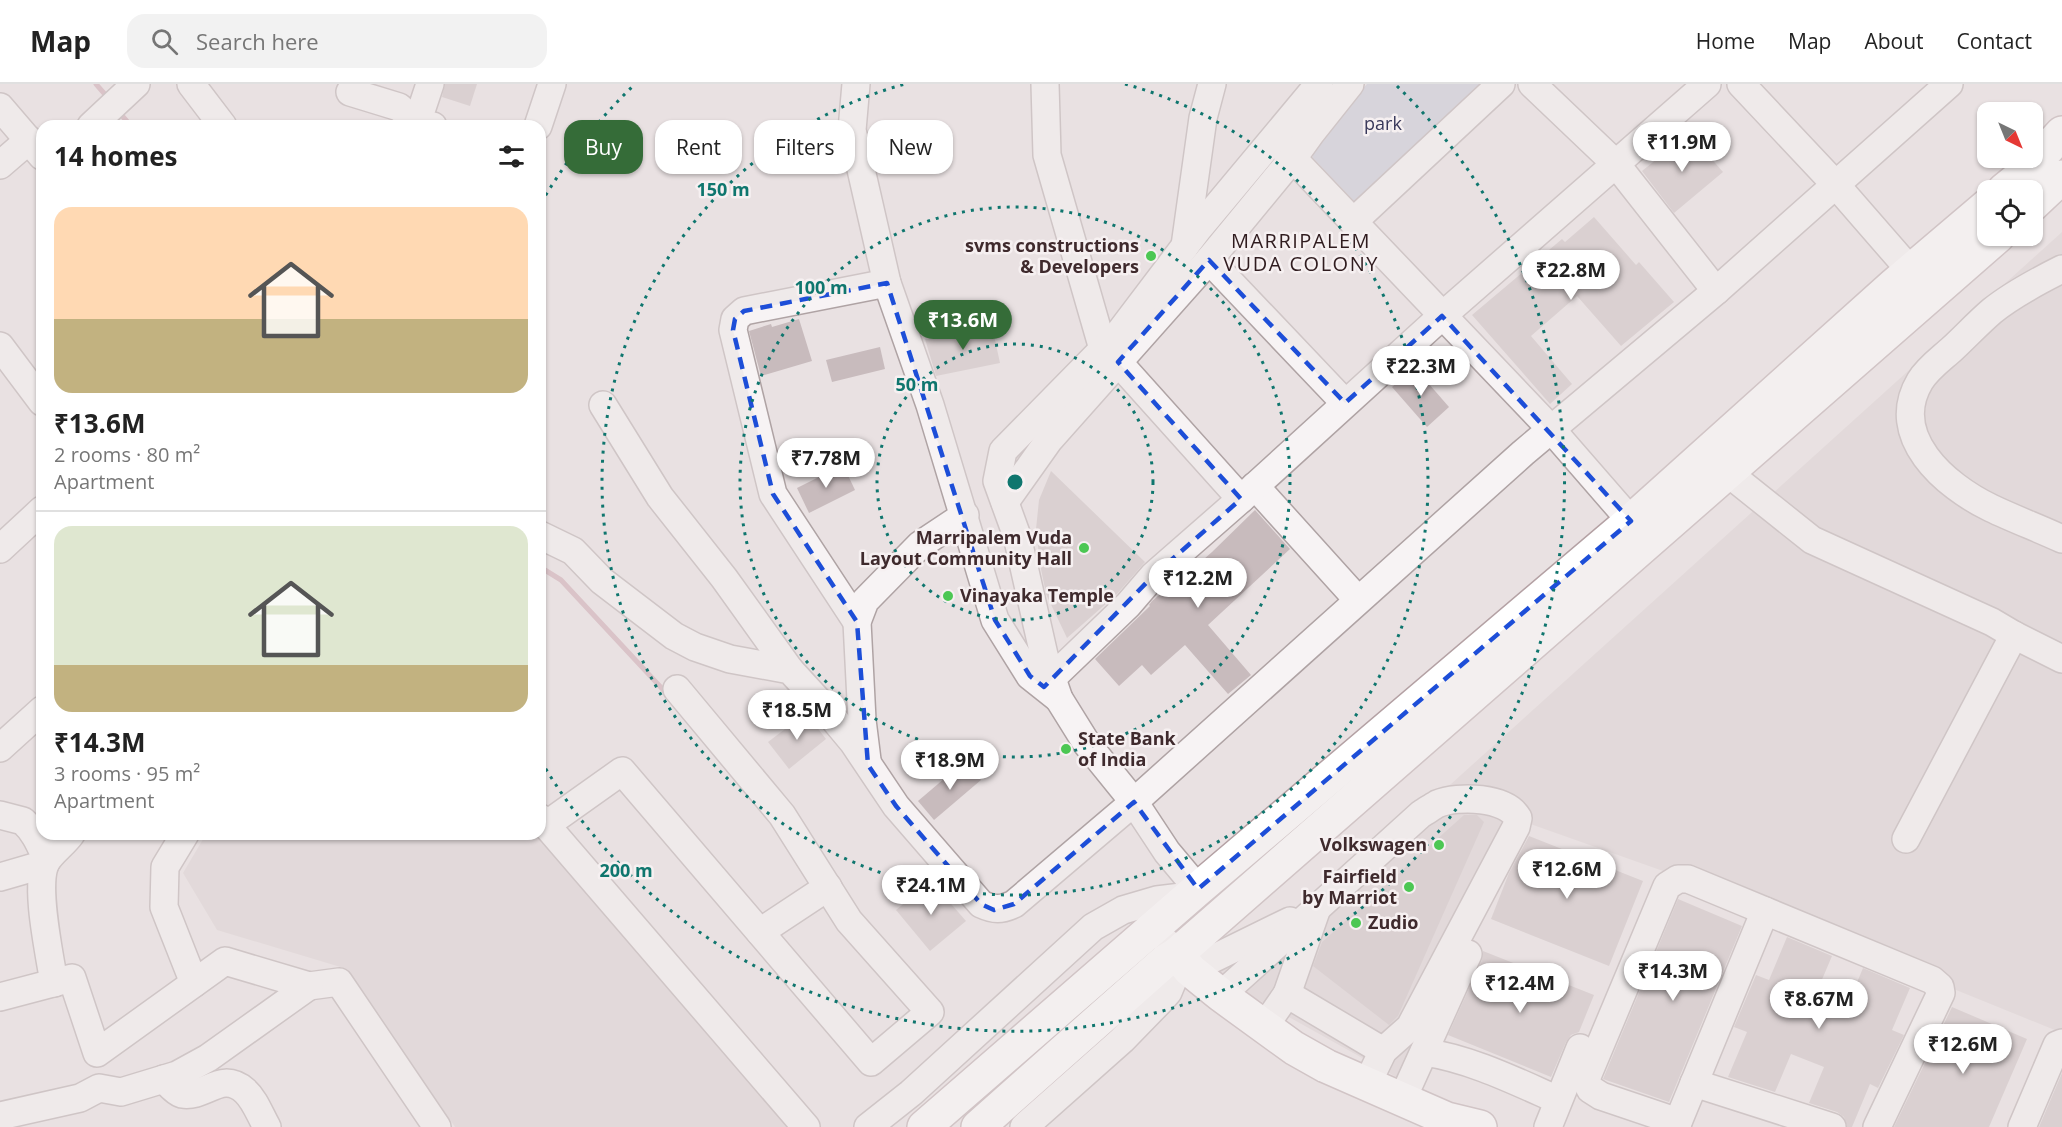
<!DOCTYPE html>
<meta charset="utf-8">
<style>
:root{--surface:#fff;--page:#f2f2f2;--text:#222;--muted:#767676;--line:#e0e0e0;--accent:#356c38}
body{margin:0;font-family:"Open Sans",sans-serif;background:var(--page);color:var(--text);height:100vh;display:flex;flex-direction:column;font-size:22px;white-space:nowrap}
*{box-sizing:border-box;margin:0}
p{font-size:20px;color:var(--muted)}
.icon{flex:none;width:33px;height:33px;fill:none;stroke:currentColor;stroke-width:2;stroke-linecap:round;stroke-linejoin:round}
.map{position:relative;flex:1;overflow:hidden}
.details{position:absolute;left:36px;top:36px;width:510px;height:720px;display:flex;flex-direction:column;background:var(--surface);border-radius:18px;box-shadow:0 2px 4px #0004}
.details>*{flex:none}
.hud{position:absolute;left:564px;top:36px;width:570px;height:54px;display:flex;gap:12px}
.needle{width:39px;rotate:137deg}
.fabs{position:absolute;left:1977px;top:18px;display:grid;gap:12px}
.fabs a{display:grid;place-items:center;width:66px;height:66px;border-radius:12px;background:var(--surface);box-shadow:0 2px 4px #0004;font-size:30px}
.price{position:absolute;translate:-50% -51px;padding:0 14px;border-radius:21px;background:#fff;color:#222;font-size:20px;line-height:39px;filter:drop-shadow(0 2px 3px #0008)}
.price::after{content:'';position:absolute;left:50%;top:36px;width:18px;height:14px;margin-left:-9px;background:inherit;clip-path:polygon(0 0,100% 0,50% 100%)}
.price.current{background:var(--accent);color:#fff}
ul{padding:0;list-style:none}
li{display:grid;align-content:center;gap:12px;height:318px;padding:0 18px}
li+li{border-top:2px solid var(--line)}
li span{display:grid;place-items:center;height:186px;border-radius:18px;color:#555}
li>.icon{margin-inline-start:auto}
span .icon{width:108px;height:108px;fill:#fffc;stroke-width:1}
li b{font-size:26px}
h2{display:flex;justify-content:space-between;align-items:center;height:72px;padding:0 18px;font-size:26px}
.pill{padding:0 21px;border-radius:18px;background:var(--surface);box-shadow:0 2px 4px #0004;font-size:21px;line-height:54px}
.pill.current{background:var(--accent);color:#fff}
header{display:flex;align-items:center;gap:36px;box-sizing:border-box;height:84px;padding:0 30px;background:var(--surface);border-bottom:2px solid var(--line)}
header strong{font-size:28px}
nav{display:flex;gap:33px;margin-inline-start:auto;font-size:21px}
.search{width:420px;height:54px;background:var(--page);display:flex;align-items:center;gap:15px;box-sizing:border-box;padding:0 21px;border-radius:18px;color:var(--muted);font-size:22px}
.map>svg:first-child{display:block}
</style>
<header>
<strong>Map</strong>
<div class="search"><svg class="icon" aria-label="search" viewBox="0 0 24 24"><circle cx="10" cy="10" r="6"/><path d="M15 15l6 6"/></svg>Search here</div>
<nav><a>Home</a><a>Map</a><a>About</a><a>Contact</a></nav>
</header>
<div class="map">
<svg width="2062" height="1043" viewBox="0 0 2062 1043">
<rect width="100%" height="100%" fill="#e9e1e2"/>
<g fill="#dacfd1">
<polygon points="2062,148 2062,949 1663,787 1519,736 1407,999 1210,889 1247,871 1441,709"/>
<polygon points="206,750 540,750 798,1043 455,1043 347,885 217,846 183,789"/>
</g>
<polygon fill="#c2c3d2" points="1367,0 1483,0 1355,118 1313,74 1312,66 1340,29"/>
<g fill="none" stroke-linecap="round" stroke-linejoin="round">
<g stroke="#c79ea9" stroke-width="5">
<polyline points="96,0 109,15"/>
<polyline points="118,27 131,42"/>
<polyline points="540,483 561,496 668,611"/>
</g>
</g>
<g fill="#c8bbbd">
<polygon points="445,0 477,0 470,22 442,13"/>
<polygon points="1689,49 1723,88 1674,129 1642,87"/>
<polygon points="1594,133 1636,181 1639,178 1674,218 1621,262 1577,212 1531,252 1572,300 1550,320 1472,231 1562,155 1565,158"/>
<polygon points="799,235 812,277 761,292 749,247 771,240 772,243"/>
<polygon points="992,242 1000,279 936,292 925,255"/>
<polygon points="880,263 885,285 832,298 826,276"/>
<polygon points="1415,284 1449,323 1427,343 1392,303"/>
<polygon points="843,381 855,406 809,429 797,404"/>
<polygon points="1051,387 1145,478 1117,510 1067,554 1046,510 1040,480 1036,445 1039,416"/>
<polygon points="1255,426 1290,465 1208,541 1251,591 1228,610 1185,561 1151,591 1142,581 1119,602 1095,575 1150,522 1149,521 1152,517 1171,501 1172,503 1212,468"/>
<polygon points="806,629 826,655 789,685 768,658"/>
<polygon points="965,677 981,696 934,736 918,717"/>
<polygon points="1464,731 1477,731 1484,738 1398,932 1389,941 1313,882 1322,858"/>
<polygon points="1529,752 1643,797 1609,882 1491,835 1509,789"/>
<polygon points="931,797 966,837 930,867 896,826"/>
<polygon points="1678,815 1742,842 1669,1018 1603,995"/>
<polygon points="1787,853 1832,872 1815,912 1846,925 1863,884 1910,904 1892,946 1904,951 1878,1004 1870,1000 1852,1043 1847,1043 1844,1033 1837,1028 1809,1019 1824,983 1791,970 1775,1008 1728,993 1747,948 1734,943 1756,891 1769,896"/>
<polygon points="1483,867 1594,911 1579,948 1571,951 1566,958 1551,993 1448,951 1482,876"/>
<polygon points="1952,923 2027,955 1989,1043 1894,1043"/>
<polygon points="2062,989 2062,1043 2039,1043"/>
</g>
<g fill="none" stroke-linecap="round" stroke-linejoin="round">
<defs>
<g id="minor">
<polyline points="191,0 223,42"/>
<polyline points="856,0 852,46 887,199 930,321 995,536 1030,592 1059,615"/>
<polyline points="1045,0 1047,71 1103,265"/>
<polyline points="1532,0 1616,80 1716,207"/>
<polyline points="1741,0 1836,101 1910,186"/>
<polyline points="350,8 399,23 417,39 433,42"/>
<polyline points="0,23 42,72"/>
<polyline points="91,42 136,0"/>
<polyline points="416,42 430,0"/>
<polyline points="538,42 552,0"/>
<polyline points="1281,62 1551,345 1631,437"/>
<polyline points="0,81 29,56"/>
<polyline points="1353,138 1501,0"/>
<polyline points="1185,162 1203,34 1212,0"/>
<polyline points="1209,176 1345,319"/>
<path d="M2062,185C2038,197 2013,210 1992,227C1978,239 1965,253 1952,265C1941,275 1928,284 1920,297C1887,352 1945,402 1991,424C2014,435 2038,444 2062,455"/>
<polyline points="0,262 42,318"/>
<polyline points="1118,278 1241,415"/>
<polyline points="603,321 660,413 724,494 790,586"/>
<polyline points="1713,377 1812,456 1992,538 2014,551 2062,575"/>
<polyline points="1255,402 1358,516"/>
<polyline points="1005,418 1049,356 1209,176 1293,74 1311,49 1350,0"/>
<path d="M540,451L573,467L602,497L674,552L695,563L730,575L790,586L823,622L853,658L896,722L981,820C994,826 1001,826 1014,820L1134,718L1523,369L1716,207L1949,0"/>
<polyline points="0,465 42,426"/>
<polyline points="857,538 773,410 733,246 735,235 744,227 887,199"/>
<polyline points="1052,594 1128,521 1153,492 1241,415 1442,232 1707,0"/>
<polyline points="0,664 42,626"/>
<polyline points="867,676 862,636 857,538 865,517 920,461 965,431"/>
<path d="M0,731L23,737C35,748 40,761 47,776"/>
<polyline points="540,734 806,1043"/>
<polyline points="546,741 622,687 871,978 930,928 849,837 782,731 677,605"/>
<polyline points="185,750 165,783 164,823 194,899"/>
<polyline points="1906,755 2014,551"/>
<polyline points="0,793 45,780"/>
<polyline points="1198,805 1167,768 1134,718 1087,660 1059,615 1044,571 1017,452 997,397 1003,367 1120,248 1198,145 1319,0"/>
<polyline points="760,848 828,803"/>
<polyline points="1190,886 1290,837"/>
<path d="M54,899C50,872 34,801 46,778C52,768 64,760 71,750"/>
<polyline points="1287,910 1317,824"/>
<path d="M1221,911L1421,730C1426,727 1432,723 1437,720C1459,711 1506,713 1518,734L1516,743L1410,943L1383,967L1367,1000"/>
<polyline points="0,913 72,894 97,969 225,877 309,902 339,898 437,1043"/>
<polyline points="1264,943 1287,910 1383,967"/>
<path d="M1424,968C1471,975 1515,997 1558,1016"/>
<path d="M164,995C169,1000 175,1008 182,1010C206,1014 221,986 245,1007C255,1016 260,1031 267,1043"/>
<polyline points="1694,999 1832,1043"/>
<polyline points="1402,1016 1468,870"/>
<polyline points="0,1032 80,1014 99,1004 121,1008 177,991 208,974 309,902"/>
<polyline points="1678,1038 1601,1012 1590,1005 1586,995 1667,802 1678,795 1688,795 1932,896 1940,903 1941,909 1877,1043"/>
<polyline points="868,1043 911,1009 1093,843 1123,826 1157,816 1190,812"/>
<polyline points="1024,1043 1122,956 1160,917 1168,908 1173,896 1177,870 1167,859"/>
<polyline points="1548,1043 1580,964"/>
<polyline points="1676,1043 1765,827"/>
<polyline points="2022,1043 2057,961 2062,959"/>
</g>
<g id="major">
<polyline points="2004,106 2025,89 2062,49"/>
<polyline points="2032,121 2062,93"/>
<polyline points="1177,870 1190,886 1221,911 1294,964 1326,982 1447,1035 1480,1043"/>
<polyline points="924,1043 1198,805 1631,437 1895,200 1988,121"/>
<polyline points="978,1043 1164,878 1177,870 1998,152"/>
</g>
</defs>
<use href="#minor" stroke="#afa3a4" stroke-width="30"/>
<use href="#major" stroke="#b4a1a4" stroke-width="36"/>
<use href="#minor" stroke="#f7f3f4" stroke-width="27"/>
<use href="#major" stroke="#fff" stroke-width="33"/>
</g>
<path d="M0 0H2062V1043H0ZM1209,176L1345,319L1442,232L1631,437L1198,805L1134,718L1014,820L994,826L981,820L896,722L868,681L857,538L773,410L733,246L735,235L744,227L887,199L995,536L1030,592L1044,603L1153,492L1241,415L1118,278Z" fill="#e9e1e2" fill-opacity=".55" fill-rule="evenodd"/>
<path fill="none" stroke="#1d4ed8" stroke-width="4.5" stroke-dasharray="12 8" stroke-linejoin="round" d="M1209,176L1345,319L1442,232L1631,437L1198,805L1134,718L1014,820L994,826L981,820L896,722L868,681L857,538L773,410L733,246L735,235L744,227L887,199L995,536L1030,592L1044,603L1153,492L1241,415L1118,278Z"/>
<g fill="none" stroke="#0f766e" stroke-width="3" stroke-dasharray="3 6">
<circle cx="1015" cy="398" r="138"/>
<circle cx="1015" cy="398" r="275"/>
<path d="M1125 0A413 413 0 1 1 905 0"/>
<path d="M541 119A550 550 0 0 1 633 2M1397 2A550 550 0 1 1 541 677"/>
</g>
<g fill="#4cc753" stroke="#f6f0f1" stroke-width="2">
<circle cx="1151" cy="172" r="6"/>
<circle cx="1084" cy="464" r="6"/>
<circle cx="948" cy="512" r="6"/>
<circle cx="1066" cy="665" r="6"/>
<circle cx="1439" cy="761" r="6"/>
<circle cx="1409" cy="803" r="6"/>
<circle cx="1356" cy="839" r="6"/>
</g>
<g text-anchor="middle" stroke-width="5" stroke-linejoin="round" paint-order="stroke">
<g font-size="18" fill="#38385a" stroke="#f6f0f1">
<text x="1383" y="46">park</text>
</g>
<g font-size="18" font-weight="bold" fill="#3f2a2d" stroke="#f6f0f1" text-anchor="end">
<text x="1139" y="168">svms constructions<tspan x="1139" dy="21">&amp; Developers</tspan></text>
<text x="1072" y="460">Marripalem Vuda<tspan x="1072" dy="21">Layout Community Hall</tspan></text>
<text x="960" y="518" text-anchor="start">Vinayaka Temple</text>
<text x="1078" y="661" text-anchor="start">State Bank<tspan x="1078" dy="21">of India</tspan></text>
<text x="1427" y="767">Volkswagen</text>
<text x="1397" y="799">Fairfield<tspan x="1397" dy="21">by Marriot</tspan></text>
<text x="1368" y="845" text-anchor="start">Zudio</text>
</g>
<g font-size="20" letter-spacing="1.5" fill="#301c1f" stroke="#f6f0f1">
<text x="1301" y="164">MARRIPALEM<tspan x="1301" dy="23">VUDA COLONY</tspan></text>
</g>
</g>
<circle cx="1015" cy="398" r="9" fill="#0f766e" stroke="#f6f0f1" stroke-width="3"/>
<g font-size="18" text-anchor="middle" font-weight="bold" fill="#0f766e" stroke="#f6f0f1" stroke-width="5" stroke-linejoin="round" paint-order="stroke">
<text x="723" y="112">150 m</text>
<text x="821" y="210">100 m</text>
<text x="917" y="307">50 m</text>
<text x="626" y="793">200 m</text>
</g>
</svg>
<div class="fabs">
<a><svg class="needle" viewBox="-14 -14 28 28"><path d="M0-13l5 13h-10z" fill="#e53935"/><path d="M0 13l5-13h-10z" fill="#767676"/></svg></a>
<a><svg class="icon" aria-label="locate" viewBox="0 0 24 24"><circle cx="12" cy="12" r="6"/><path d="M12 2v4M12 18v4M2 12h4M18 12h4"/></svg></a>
</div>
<b class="price" style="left:1682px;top:89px">₹11.9M</b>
<b class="price" style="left:1571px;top:217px">₹22.8M</b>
<b class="price current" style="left:963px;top:267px">₹13.6M</b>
<b class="price" style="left:1421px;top:313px">₹22.3M</b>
<b class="price" style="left:826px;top:405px">₹7.78M</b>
<b class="price" style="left:1198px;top:525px">₹12.2M</b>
<b class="price" style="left:797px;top:657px">₹18.5M</b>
<b class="price" style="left:950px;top:707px">₹18.9M</b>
<b class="price" style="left:1567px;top:816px">₹12.6M</b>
<b class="price" style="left:931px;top:832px">₹24.1M</b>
<b class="price" style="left:1673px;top:918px">₹14.3M</b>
<b class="price" style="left:1520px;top:930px">₹12.4M</b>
<b class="price" style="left:1819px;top:946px">₹8.67M</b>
<b class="price" style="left:1963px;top:991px">₹12.6M</b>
<div class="hud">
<a class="pill current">Buy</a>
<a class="pill">Rent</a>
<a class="pill">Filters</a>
<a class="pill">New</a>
</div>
<section class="details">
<h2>14 homes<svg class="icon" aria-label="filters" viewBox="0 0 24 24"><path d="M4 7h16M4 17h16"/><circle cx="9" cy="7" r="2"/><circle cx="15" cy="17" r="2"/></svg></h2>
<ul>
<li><span style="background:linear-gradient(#ffd9b3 60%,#c2b280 0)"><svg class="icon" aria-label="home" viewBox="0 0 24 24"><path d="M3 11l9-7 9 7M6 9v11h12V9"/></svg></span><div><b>₹13.6M</b><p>2 rooms · 80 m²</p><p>Apartment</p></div></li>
<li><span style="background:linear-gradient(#dfe7d0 75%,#c2b280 0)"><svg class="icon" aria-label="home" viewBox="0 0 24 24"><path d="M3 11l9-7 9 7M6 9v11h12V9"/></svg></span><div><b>₹14.3M</b><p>3 rooms · 95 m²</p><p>Apartment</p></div></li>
</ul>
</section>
</div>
